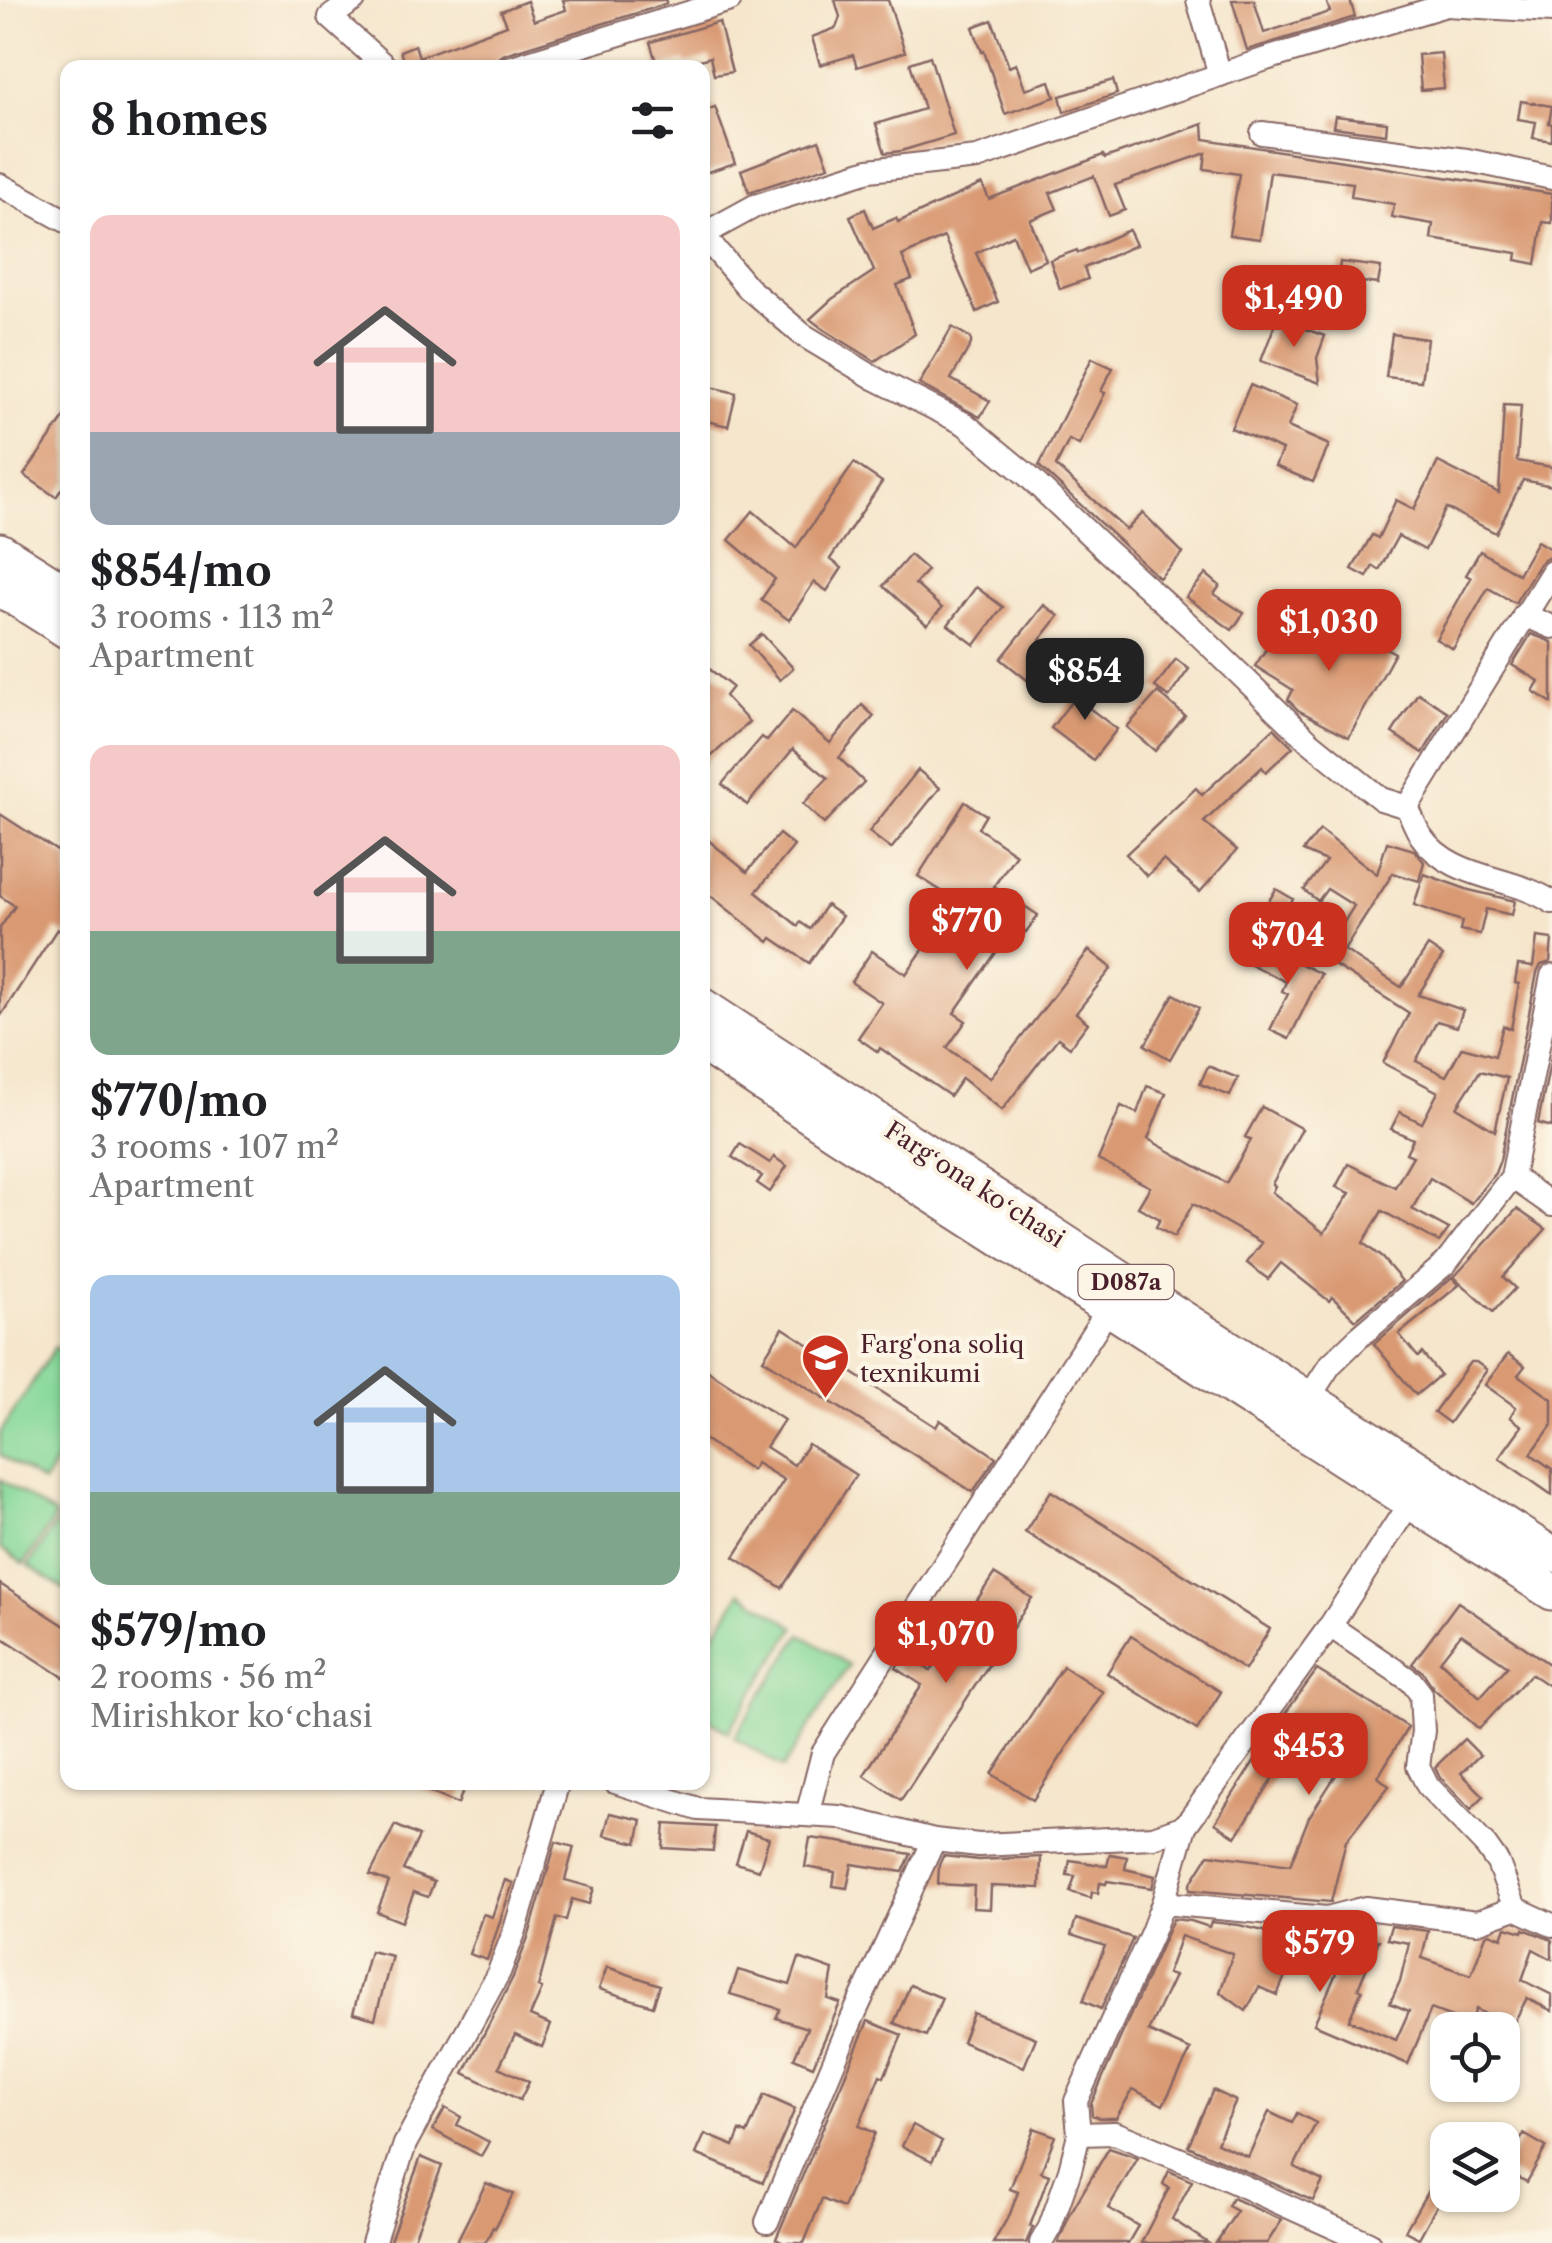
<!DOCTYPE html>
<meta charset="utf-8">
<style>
:root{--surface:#fff;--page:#f6f6f6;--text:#202124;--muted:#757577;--accent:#c8321e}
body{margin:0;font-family:"Libre Caslon Text",serif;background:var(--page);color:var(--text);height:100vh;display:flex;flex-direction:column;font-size:38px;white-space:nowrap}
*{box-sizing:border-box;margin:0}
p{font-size:32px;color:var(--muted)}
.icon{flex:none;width:55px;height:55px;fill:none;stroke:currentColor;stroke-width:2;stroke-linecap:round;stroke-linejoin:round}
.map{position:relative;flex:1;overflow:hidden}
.panel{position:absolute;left:60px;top:60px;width:650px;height:1730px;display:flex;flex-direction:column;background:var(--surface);border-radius:20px;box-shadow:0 2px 8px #0004}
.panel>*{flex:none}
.tools{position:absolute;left:1430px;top:2012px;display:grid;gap:20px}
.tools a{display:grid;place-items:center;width:90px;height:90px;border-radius:20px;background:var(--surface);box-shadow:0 2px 8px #0004;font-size:50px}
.price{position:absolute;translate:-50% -85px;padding:0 22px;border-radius:20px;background:var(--accent);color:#fff;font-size:32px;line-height:65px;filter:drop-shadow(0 2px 5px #0008)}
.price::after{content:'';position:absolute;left:50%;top:60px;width:30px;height:22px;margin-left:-15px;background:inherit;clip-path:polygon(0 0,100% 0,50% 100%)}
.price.selected{background:#222;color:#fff}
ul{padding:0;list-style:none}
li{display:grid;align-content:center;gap:20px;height:530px;padding:0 30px}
li span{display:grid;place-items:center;height:310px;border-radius:20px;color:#555}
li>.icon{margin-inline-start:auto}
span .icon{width:180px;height:180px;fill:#fffc;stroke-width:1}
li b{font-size:42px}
h2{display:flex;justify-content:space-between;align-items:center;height:120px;padding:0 30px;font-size:42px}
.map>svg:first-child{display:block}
</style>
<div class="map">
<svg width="1552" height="2243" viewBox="0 0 1552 2243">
<rect width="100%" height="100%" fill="#fcf5e5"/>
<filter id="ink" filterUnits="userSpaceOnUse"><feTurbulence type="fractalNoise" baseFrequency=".01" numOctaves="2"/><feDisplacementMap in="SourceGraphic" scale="20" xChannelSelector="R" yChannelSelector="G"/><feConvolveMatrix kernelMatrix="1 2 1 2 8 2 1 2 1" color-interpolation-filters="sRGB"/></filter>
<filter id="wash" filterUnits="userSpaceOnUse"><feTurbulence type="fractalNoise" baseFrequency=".0048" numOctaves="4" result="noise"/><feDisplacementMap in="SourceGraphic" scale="40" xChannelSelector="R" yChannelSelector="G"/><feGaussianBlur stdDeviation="2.25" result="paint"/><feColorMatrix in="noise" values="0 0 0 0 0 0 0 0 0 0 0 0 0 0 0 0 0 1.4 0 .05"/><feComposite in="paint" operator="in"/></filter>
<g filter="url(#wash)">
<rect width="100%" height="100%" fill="#f5e6cc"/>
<g fill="#86d89a" stroke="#687c62" stroke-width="2.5">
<polygon points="55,1347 67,1355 67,1444 43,1483 0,1455 0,1433"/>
<polygon points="0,1479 56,1516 24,1564 0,1548"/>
<polygon points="60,1518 67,1523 67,1591 28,1566"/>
<polygon points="741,1592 795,1627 728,1732 703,1715 703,1652"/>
<polygon points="801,1634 849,1665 783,1768 734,1737"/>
</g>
<g id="blocks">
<g fill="#d99a73" fill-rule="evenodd">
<polygon points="563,0 666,0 666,4 505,54 497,59 494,68 402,68 401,64 404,63 400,51 415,45 419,57 507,25 501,11 527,1 534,21 566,10"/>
<polygon points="835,0 888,0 905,52 857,67 853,55 820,65 812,37 836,28 840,17"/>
<polygon points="1232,0 1254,0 1264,33 1330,12 1326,0 1350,0 1355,17 1247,50"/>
<polygon points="992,20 1009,67 1016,64 1025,89 1050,81 1055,97 1005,114 984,51 982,52 973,27"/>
<polygon points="719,22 732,72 714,75 710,57 686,64 685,60 658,68 650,42"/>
<polygon points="1441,53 1444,88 1421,90 1418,55"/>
<polygon points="930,56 954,135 901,151 885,153 876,124 924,109 910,63"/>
<polygon points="1113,80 1117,94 1064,112 1060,96"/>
<polygon points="1521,101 1552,106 1549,123 1552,124 1552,141 1533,138 1536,122 1518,119"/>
<polygon points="715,107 735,163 702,174 702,112"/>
<polygon points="1335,116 1387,122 1386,134 1333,127"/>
<polygon points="1203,124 1204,139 1552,194 1552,223 1543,222 1536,264 1516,260 1517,253 1431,239 1433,224 1392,217 1394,204 1351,197 1353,183 1270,172 1260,239 1229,235 1239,174 1204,169 1206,153 1115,185 1125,210 1109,216 1094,176 1050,193 1057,209 1030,220 1046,260 1027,268 1013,235 976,253 998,302 977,312 944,237 902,256 912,279 897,285 915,334 875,361 823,329 810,319 832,299 874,271 850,216 865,209 873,228 896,218 898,222 982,184 989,199 1103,155 1105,158"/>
<polygon points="819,140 829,166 749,192 741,170"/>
<polygon points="1129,230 1136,245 1084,268 1088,279 1060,289 1050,260 1077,250 1078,253"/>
<polygon points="1340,262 1381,267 1378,284 1338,279"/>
<polygon points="1277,319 1325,336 1317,358 1320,383 1261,361"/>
<polygon points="952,327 971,338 971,344 951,379 990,401 980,417 919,384"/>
<polygon points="1392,334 1427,339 1421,381 1386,377"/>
<polygon points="1092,358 1113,368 1101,391 1105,393 1079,445 1069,440 1056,466 1126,530 1143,513 1183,553 1159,578 1039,466"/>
<polygon points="702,385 736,393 728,426 702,420"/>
<polygon points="1250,385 1297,405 1288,427 1329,445 1313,482 1275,466 1282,450 1231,428"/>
<polygon points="1504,405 1521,406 1517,461 1552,467 1552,486 1523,480 1496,533 1446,508 1425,550 1398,536 1379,570 1373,566 1367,577 1352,569 1372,535 1378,538 1396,500 1414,509 1438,462 1499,493"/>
<polygon points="68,412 68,480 56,497 24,475"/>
<polygon points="854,463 882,482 830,559 842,568 827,591 814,582 789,620 761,600 775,579 729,540 753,511 796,548"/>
<polygon points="1537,541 1552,550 1552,557 1544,559 1539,564 1515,603 1488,588 1453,649 1436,639 1471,578 1466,575 1480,551 1518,574"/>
<polygon points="910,555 927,570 915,584 942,608 927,625 883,586"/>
<polygon points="1206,574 1220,586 1214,594 1244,613 1232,630 1186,597"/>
<polygon points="976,587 1003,607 975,645 948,625"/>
<polygon points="1044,605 1059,616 1040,640 1062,657 1037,688 1001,659"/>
<polygon points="1333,619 1395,653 1349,737 1298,710 1288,700 1293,690 1255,666 1277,632 1313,654"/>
<polygon points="762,634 793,668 780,680 749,645"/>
<polygon points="1531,634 1552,642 1552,703 1533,691 1539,681 1512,665"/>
<polygon points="1176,659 1189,669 1169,697 1155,687"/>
<polygon points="702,663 732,687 725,696 749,722 702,765"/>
<polygon points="1088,680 1102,690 1089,708 1117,729 1093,760 1051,728"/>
<polygon points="1158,692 1185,716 1155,751 1127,727"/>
<polygon points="1418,693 1448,712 1423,753 1392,733"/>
<polygon points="862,705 874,716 839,758 864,782 824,824 803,804 828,778 793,749 747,805 722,784 762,737 767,741 792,711 830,743"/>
<polygon points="1274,728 1293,747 1266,772 1262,767 1204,822 1237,850 1200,892 1163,860 1147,876 1126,854 1196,788 1202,795"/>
<polygon points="918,770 940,788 891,849 869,832"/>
<polygon points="965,802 986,815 978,828 1016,854 994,886 1038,915 1026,932 1015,925 954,1013 966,1021 947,1048 990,1078 1089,950 1112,968 1076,1013 1088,1023 1070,1047 1058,1038 1002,1110 962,1078 950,1096 880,1048 878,1052 858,1038 882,1003 851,982 872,951 906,974 957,901 918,876"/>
<polygon points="0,814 68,858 68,936 57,929 0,1017 0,928 15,906 0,896"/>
<path d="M1320,830L1377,874L1387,842L1414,850L1424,862L1419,881L1393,873L1344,950L1401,987L1428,946L1443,956L1418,995L1463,1010L1457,1027L1437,1021L1416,1061L1446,1076L1462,1047L1495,1056L1503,1026L1511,1029L1519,984L1515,983L1518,965L1533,967L1537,937L1552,939L1550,962L1541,965L1537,973L1500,1160L1495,1173L1471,1203L1430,1178L1412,1209L1449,1229L1439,1242L1382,1211L1363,1243L1382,1258L1402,1281L1356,1320L1332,1297L1329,1301L1281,1263L1268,1279L1247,1263L1262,1243L1193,1204L1174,1237L1156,1227L1160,1219L1138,1207L1150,1187L1098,1160L1121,1106L1137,1113L1147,1086L1166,1093L1148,1139L1226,1183L1251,1140L1245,1137L1262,1107L1302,1129L1272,1184L1275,1186L1272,1192L1324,1233L1350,1193L1336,1187L1348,1164L1395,1187L1413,1156L1406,1153L1413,1139L1391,1129L1400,1112L1422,1123L1438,1092L1383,1063L1409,1013L1322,957L1354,906L1327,889L1318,901L1304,890L1326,861L1303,851ZM1480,1071L1507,1078L1495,1131L1457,1107Z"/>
<polygon points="779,834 794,846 756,892 798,926 800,922 810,929 826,905 842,916 809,963 772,938 769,942 702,889 702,835 747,872"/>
<polygon points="1424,874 1469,890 1515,901 1512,915 1486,909 1480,934 1460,930 1462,921 1414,905"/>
<polygon points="1276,889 1293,899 1271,936 1254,926"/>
<polygon points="1260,944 1321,974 1289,1039 1270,1030 1288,994 1282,991 1286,982 1250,964"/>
<polygon points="1174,994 1199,1008 1170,1059 1145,1045"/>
<polygon points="1552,1053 1552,1127 1538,1123"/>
<polygon points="1208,1066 1238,1078 1230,1096 1200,1084"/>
<polygon points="740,1144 770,1163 774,1157 787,1166 770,1192 757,1183 762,1176 732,1157"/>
<polygon points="1517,1209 1546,1229 1503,1277 1515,1288 1493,1312 1454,1277"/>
<polygon points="1452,1277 1459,1285 1399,1334 1418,1357 1422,1353 1440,1375 1416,1395 1374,1344"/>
<polygon points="783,1328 936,1427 940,1420 996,1457 973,1492 763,1359"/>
<polygon points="1508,1354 1525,1366 1518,1375 1552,1399 1552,1425 1531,1454 1552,1469 1552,1495 1499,1458 1522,1426 1510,1417 1516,1407 1485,1385"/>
<polygon points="1470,1362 1476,1362 1487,1370 1449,1423 1434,1412"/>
<polygon points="702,1367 784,1420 766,1447 794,1465 808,1444 856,1475 782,1588 734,1557 784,1480 756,1463 752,1470 702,1438"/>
<polygon points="1051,1491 1270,1629 1245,1670 1025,1532"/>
<polygon points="994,1574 1032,1598 901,1800 864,1775 922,1685 896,1668 904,1654 931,1671"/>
<polygon points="0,1584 68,1628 68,1680 0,1636"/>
<path d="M1458,1602L1552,1666V1688L1531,1674L1479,1729L1434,1689L1423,1672L1412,1664ZM1461,1634L1508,1666L1480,1697L1440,1661Z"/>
<polygon points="1131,1636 1221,1692 1197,1730 1107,1673"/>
<polygon points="1063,1666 1103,1692 1033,1800 992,1774"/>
<polygon points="1317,1670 1408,1727 1378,1777 1389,1786 1346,1841 1331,1902 1190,1890 1190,1884 1209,1854 1290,1865 1309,1817 1357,1742 1314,1714 1236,1837 1215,1823 1279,1722"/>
<polygon points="1464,1739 1480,1755 1461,1773 1484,1796 1471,1809 1440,1777 1435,1767"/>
<polygon points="406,1782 466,1782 458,1804"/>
<polygon points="610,1813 642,1820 637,1843 604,1835"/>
<polygon points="665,1824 715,1827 713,1851 663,1848"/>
<polygon points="395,1825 419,1836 403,1870 434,1882 428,1897 414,1892 402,1922 377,1912 389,1882 370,1875"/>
<polygon points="746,1831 769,1838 759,1870 736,1863"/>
<polygon points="810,1838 840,1842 911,1854 903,1872 852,1864 847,1888 833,1886 835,1872 805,1867"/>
<polygon points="556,1842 574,1847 565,1880 594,1888 589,1904 572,1899 566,1920 557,1918 538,1987 542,1989 530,2016 551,2025 542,2047 515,2035 499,2067 529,2082 520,2100 464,2073 513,1977 529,1935"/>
<polygon points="1110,1854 1127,1857 1125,1869 1155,1876 1152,1888 1107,1881 1106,1884 1100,1883 1098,1893 1092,1892 1091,1898 1070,1892 1075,1876 1067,1875 1070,1860 1107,1866"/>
<polygon points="943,1856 979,1860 1041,1857 1040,1888 991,1886 990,1909 973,1908 974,1886 938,1884 939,1865"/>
<polygon points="505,1880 513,1883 487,1960 469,1954 483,1914 492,1917"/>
<polygon points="1076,1919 1133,1938 1101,2009 1083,2001 1105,1946 1071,1935"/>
<polygon points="1173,1919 1191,1921 1209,1927 1211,1922 1239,1925 1284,1936 1287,1930 1324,1937 1325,1934 1379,1940 1358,1988 1362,1990 1349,2020 1396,2040 1409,2011 1390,2003 1400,1981 1409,1943 1387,1939 1391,1926 1428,1931 1422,1958 1471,1975 1486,1935 1490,1933 1502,1938 1506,1927 1523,1932 1524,1929 1552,1940 1552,1959 1533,1949 1522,1980 1552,1995 1552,2011 1527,1998 1511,2028 1476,2009 1470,2024 1431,2009 1408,2064 1314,2024 1338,1969 1294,1955 1277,1995 1259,1987 1246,2011 1220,1992 1233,1954 1181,1936 1167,1974 1174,1976 1148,2031 1191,2050 1163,2105 1133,2089 1116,2118 1099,2118 1092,2115 1091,2104"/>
<polygon points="370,1951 392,1956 375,2019 353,2013"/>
<polygon points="799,1958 833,1970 828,1999 840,2003 813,2066 794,2058 807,2028 776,2018 780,2009 730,1994 738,1970 790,1985"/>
<polygon points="607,1967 660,1985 653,2006 599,1989"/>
<polygon points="910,1985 942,1998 926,2036 894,2023"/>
<polygon points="973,2013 1036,2038 1024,2067 962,2042"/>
<polygon points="868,2021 902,2035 884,2077 880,2075 859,2126 875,2133 843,2208 822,2199 804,2243 784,2243 776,2239"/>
<polygon points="1213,2090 1236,2101 1217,2143 1248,2157 1269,2112 1292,2123 1297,2113 1316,2123 1294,2167 1323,2181 1313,2201 1188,2146"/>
<polygon points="764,2095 795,2109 763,2182 696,2154 705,2134 734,2146 740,2131 747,2134"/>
<polygon points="445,2108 461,2117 457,2125 489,2142 481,2156 433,2130"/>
<polygon points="913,2125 942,2141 932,2161 902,2146"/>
<polygon points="1034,2128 1055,2136 1041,2172 1049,2175 1030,2226 1033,2227 1026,2243 993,2243 1010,2214 1018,2192 1010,2189"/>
<polygon points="1524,2134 1546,2147 1527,2182 1504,2169"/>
<polygon points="1109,2148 1138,2158 1108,2208 1138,2226 1128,2243 1058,2243 1071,2212"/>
<polygon points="421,2157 442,2166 412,2243 389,2243"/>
<polygon points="1169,2171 1192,2181 1172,2219 1208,2243 1141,2243 1169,2188 1163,2184"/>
<polygon points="1433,2182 1446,2189 1419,2238 1405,2231"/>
<polygon points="486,2183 513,2194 495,2228 493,2227 485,2243 456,2243"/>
<polygon points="1232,2198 1282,2220 1267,2243 1216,2243 1237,2211 1228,2206"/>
</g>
</g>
</g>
<g filter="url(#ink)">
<use href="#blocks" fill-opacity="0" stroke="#866563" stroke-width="2.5"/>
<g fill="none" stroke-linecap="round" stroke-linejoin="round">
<defs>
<g id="minor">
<polyline points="354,0 330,17 387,68"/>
<polyline points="1198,0 1220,75"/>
<polyline points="1448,0 1446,5 1552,11"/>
<polyline points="509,68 730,0"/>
<polyline points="1262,133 1467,160 1552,178"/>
<polyline points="0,185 68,222"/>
<polyline points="702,235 755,206 869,170 977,158 1266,59 1446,5"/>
<polyline points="703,235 748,288 803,335 876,379 965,424 1028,476 1107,551 1190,626 1309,741 1381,799 1407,807"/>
<path d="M1552,572L1407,807C1412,817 1415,827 1421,836C1451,880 1511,875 1552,902"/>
<polyline points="1524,615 1552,627"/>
<polyline points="1512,1177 1552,1205"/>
<polyline points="1301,1410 1330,1365 1358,1338 1446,1263 1512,1177 1552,976"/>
<polyline points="1330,1626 1411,1681 1421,1694 1423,1731 1418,1766 1428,1786 1486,1846 1498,1863 1515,1908"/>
<polyline points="615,1782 698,1809 840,1817 934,1840 979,1845 1153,1837 1185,1826"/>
<polyline points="807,1815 823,1753 1109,1308"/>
<polyline points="1163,1903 1327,1918 1366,1908 1477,1922 1515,1908 1552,1925"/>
<polyline points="1079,2134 1115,2133 1216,2174 1369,2243"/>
<polyline points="767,2222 851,2021 934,1840"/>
<polyline points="373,2243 405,2144 499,1972 515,1930 558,1782"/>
<polyline points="1041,2243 1050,2227 1070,2170 1079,2134 1076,2101 1152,1932 1163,1903 1185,1826 1330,1626 1411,1501"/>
</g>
<g id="primary">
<polyline points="0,551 68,594"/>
<polyline points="0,588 68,631"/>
<polyline points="702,1006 1122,1280 1552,1555"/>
<polyline points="702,1043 836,1133 1552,1592"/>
</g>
</defs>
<use href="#minor" stroke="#866563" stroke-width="26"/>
<use href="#primary" stroke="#866563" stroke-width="39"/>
<use href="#minor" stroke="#fff" stroke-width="22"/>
<use href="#primary" stroke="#fff" stroke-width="35"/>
</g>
</g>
<defs>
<symbol id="university-pin" viewBox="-11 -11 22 30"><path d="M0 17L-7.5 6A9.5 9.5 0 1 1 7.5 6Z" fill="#c8321e" stroke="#fcf5e5"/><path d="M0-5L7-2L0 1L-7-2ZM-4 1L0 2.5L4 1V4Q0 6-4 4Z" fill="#fff"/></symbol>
</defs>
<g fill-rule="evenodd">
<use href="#university-pin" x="798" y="1330" width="55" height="75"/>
</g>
<g text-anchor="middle" stroke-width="9" stroke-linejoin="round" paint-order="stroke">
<rect fill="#fcf5e5" stroke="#7f5f63" stroke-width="2.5" x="1078.5" y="1265" width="95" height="34" rx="8"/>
<g font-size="22" font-weight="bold" fill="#4a1f2b">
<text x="1126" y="1290">D087a</text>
</g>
<g font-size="25" fill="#4a1f2b" stroke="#fcf5e5">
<text transform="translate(975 1184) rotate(33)" y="9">Fargʻona koʻchasi</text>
</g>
<g font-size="25" fill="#4a1f2b" stroke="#fcf5e5" text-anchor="start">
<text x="860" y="1353">Farg'ona soliq<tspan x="860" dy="29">texnikumi</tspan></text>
</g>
</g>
</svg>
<div class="tools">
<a><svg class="icon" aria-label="locate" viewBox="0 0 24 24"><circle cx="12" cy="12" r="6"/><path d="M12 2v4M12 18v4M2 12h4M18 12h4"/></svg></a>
<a><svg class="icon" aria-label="layers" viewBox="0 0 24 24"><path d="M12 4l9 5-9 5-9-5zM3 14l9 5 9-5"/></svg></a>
</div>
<b class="price" style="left:1294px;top:350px">$1,490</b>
<b class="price" style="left:1329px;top:674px">$1,030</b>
<b class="price selected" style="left:1085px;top:723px">$854</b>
<b class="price" style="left:967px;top:973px">$770</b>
<b class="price" style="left:1288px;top:987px">$704</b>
<b class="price" style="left:946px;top:1686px">$1,070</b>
<b class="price" style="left:1309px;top:1798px">$453</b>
<b class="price" style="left:1320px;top:1995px">$579</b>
<section class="panel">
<h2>8 homes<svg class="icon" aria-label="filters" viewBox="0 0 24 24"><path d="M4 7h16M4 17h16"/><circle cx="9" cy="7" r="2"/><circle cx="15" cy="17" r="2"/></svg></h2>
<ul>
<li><span style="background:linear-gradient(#f6c9c9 70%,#9aa5b1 0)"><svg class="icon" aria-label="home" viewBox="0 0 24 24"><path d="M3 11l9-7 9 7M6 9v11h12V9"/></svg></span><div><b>$854/mo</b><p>3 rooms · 113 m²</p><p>Apartment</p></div></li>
<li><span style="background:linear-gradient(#f6c9c9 60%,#7fa58c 0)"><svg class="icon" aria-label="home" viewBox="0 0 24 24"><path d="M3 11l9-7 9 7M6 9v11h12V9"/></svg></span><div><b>$770/mo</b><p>3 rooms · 107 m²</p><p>Apartment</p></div></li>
<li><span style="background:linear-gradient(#a9c7e8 70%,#7fa58c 0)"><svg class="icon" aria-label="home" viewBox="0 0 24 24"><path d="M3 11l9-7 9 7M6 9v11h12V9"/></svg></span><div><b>$579/mo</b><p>2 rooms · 56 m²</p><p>Mirishkor koʻchasi</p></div></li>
</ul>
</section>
</div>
